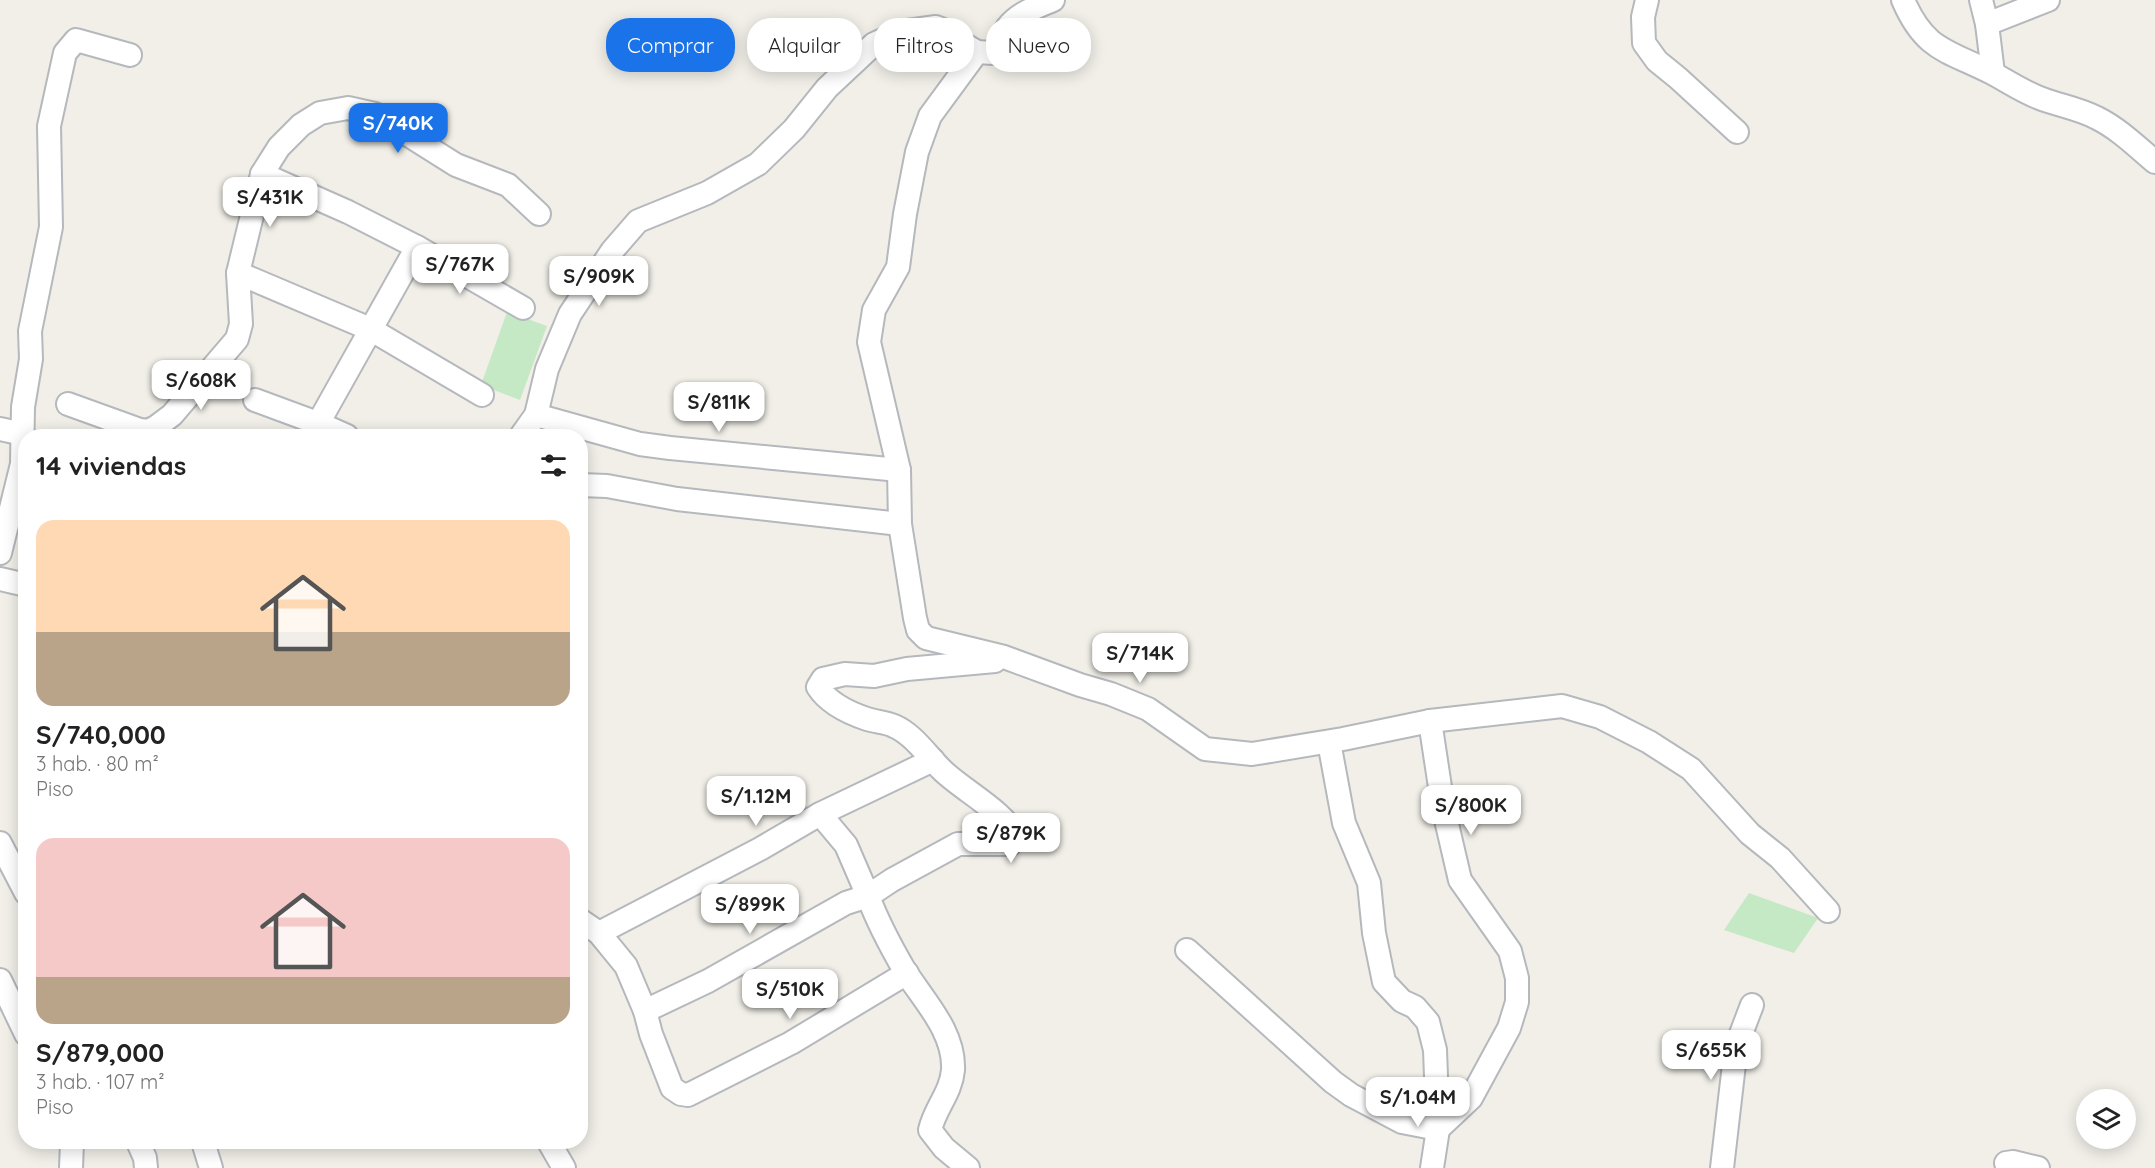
<!DOCTYPE html>
<html lang="es">
<meta charset="utf-8">
<style>
:root{--surface:#fff;--page:#f6f6f6;--text:#222;--muted:#767676;--accent:#1a73e8}
body{margin:0;font-family:Quicksand,sans-serif;background:var(--page);color:var(--text);height:100vh;display:flex;flex-direction:column;font-size:22px;white-space:nowrap}
*{box-sizing:border-box;margin:0}
p{font-size:20px;color:var(--muted)}
.icon{flex:none;width:33px;height:33px;fill:none;stroke:currentColor;stroke-width:2;stroke-linecap:round;stroke-linejoin:round}
.map{position:relative;flex:1;overflow:hidden}
.details{position:absolute;left:18px;top:429px;width:570px;height:720px;display:flex;flex-direction:column;background:var(--surface);border-radius:24px;box-shadow:0 3px 15px #0003}
.details>*{flex:none}
.banner{position:absolute;left:606px;top:18px;width:570px;height:54px;display:flex;gap:12px}
.buttons{position:absolute;left:2076px;top:1089px;display:grid;gap:12px}
.buttons a{display:grid;place-items:center;width:60px;height:60px;border-radius:50%;background:var(--surface);box-shadow:0 3px 15px #0003;font-size:30px}
.price{position:absolute;translate:-50% -51px;padding:0 14px;border-radius:12px;background:#fff;color:#222;font-size:20px;line-height:39px;filter:drop-shadow(0 2px 3px #0008)}
.price::after{content:'';position:absolute;left:50%;top:36px;width:18px;height:14px;margin-left:-9px;background:inherit;clip-path:polygon(0 0,100% 0,50% 100%)}
.price.current{background:var(--accent);color:#fff}
ul{padding:0;list-style:none}
li{display:grid;align-content:center;gap:12px;height:318px;padding:0 18px}
li span{display:grid;place-items:center;height:186px;border-radius:18px;color:#555}
li>.icon{margin-inline-start:auto}
span .icon{width:108px;height:108px;fill:#fffc;stroke-width:1}
li b{font-size:26px}
h2{display:flex;justify-content:space-between;align-items:center;height:72px;padding:0 18px;font-size:26px}
.tag{padding:0 21px;border-radius:24px;background:var(--surface);box-shadow:0 3px 15px #0003;font-size:21px;line-height:54px}
.tag.current{background:var(--accent);color:#fff}
.map>svg:first-child{display:block}
</style>
<div class="map">
<svg width="2155" height="1168" viewBox="0 0 2155 1168">
<rect width="100%" height="100%" fill="#f1efe8"/>
<g fill="#c5e8c5">
<polygon points="507,312 547,326 520,400 481,385"/>
<polygon points="1749,893 1818,918 1794,953 1724,930"/>
</g>
<g fill="none" stroke-linecap="round" stroke-linejoin="round">
<defs>
<g id="minor">
<polyline points="1647,0 1643,17 1644,43 1657,61 1678,78 1737,132"/>
<path d="M1903,0C1925,51 1947,50 1992,73C2009,82 2026,94 2045,100C2062,106 2080,109 2097,118C2119,129 2136,146 2155,162"/>
<polyline points="1981,0 1987,24 1993,73"/>
<polyline points="1987,24 2048,0"/>
<polyline points="977,52 930,116 917,152 905,214 898,267 874,310 869,342 899,470 900,524 915,618 918,630 926,638 1004,657 1080,685 1111,694 1148,709 1205,749 1252,754 1343,739 1430,721 1562,706 1600,717 1649,742 1691,769 1750,834 1780,858 1828,911"/>
<polyline points="262,174 348,212 417,247 523,308"/>
<polyline points="238,273 370,329 482,395"/>
<polyline points="255,400 320,424 347,436"/>
<polyline points="68,404 140,430 148,431 156,427 172,415 237,339 241,324 238,273 262,174 279,147 301,125 320,113 348,108 375,114 456,165 508,185 539,214"/>
<polyline points="536,415 640,444 670,448 899,470"/>
<polyline points="0,429 23,434"/>
<polyline points="311,436 417,247"/>
<path d="M521,436L536,415L547,369L570,314L612,251L638,221L707,193L758,164L794,129L827,88L874,44L900,32L936,27L954,34L965,45L977,52L993,53C1004,47 1001,38 1007,28C1018,13 1037,7 1053,0"/>
<polyline points="580,485 607,486 677,499 900,524"/>
<polyline points="0,553 22,464 23,407 31,359 30,331 51,227 49,126 65,53 76,40 130,55"/>
<polyline points="0,579 26,585"/>
<polyline points="1329,742 1344,823 1369,883 1374,933 1384,982 1402,1001 1415,1007 1428,1022 1435,1050 1438,1129 1432,1168"/>
<polyline points="0,843 26,893"/>
<polyline points="580,920 599,933 626,966 645,1011 651,1034 672,1088 681,1094 688,1095 791,1043 907,973"/>
<polyline points="599,933 760,849 820,814 933,760"/>
<polyline points="1187,950 1333,1082 1351,1095 1402,1122 1438,1129 1471,1098 1509,1028 1517,1002 1517,978 1510,951 1460,880 1443,807 1430,721"/>
<polyline points="0,980 26,1034"/>
<polyline points="645,1011 708,981 846,903 868,896 846,845 820,814"/>
<polyline points="138,1142 145,1158 146,1168"/>
<polyline points="203,1142 211,1168"/>
<polyline points="549,1142 564,1168"/>
<polyline points="2006,1163 2013,1162 2038,1168"/>
<polyline points="71,1168 72,1142"/>
<path d="M968,1168L944,1148L930,1130C935,1108 951,1093 953,1070C955,1032 924,1001 905,971C891,947 878,923 868,896L892,880L958,844H1010L1015,836C1007,813 959,788 941,769C927,755 913,734 894,726C886,722 876,722 867,719C849,713 829,704 818,687L823,679L845,674L874,676L907,669L995,661"/>
<polyline points="1722,1168 1736,1047 1752,1005"/>
</g>
</defs>
<use href="#minor" stroke="#b5b8bc" stroke-width="26"/>
<use href="#minor" stroke="#fff" stroke-width="22"/>
</g>
</svg>
<div class="buttons">
<a><svg class="icon" aria-label="layers" viewBox="0 0 24 24"><path d="M12 4l9 5-9 5-9-5zM3 14l9 5 9-5"/></svg></a>
</div>
<b class="price current" style="left:398px;top:154px">S/740K</b>
<b class="price" style="left:270px;top:228px">S/431K</b>
<b class="price" style="left:460px;top:295px">S/767K</b>
<b class="price" style="left:599px;top:307px">S/909K</b>
<b class="price" style="left:201px;top:411px">S/608K</b>
<b class="price" style="left:719px;top:433px">S/811K</b>
<b class="price" style="left:1140px;top:684px">S/714K</b>
<b class="price" style="left:756px;top:827px">S/1.12M</b>
<b class="price" style="left:1471px;top:836px">S/800K</b>
<b class="price" style="left:1011px;top:864px">S/879K</b>
<b class="price" style="left:750px;top:935px">S/899K</b>
<b class="price" style="left:790px;top:1020px">S/510K</b>
<b class="price" style="left:1711px;top:1081px">S/655K</b>
<b class="price" style="left:1418px;top:1128px">S/1.04M</b>
<div class="banner">
<a class="tag current">Comprar</a>
<a class="tag">Alquilar</a>
<a class="tag">Filtros</a>
<a class="tag">Nuevo</a>
</div>
<section class="details">
<h2>14 viviendas<svg class="icon" aria-label="filters" viewBox="0 0 24 24"><path d="M4 7h16M4 17h16"/><circle cx="9" cy="7" r="2"/><circle cx="15" cy="17" r="2"/></svg></h2>
<ul>
<li><span style="background:linear-gradient(#ffd9b3 60%,#b9a48a 0)"><svg class="icon" aria-label="home" viewBox="0 0 24 24"><path d="M3 11l9-7 9 7M6 9v11h12V9"/></svg></span><div><b>S/740,000</b><p>3 hab. · 80 m²</p><p>Piso</p></div></li>
<li><span style="background:linear-gradient(#f6c9c9 75%,#b9a48a 0)"><svg class="icon" aria-label="home" viewBox="0 0 24 24"><path d="M3 11l9-7 9 7M6 9v11h12V9"/></svg></span><div><b>S/879,000</b><p>3 hab. · 107 m²</p><p>Piso</p></div></li>
</ul>
</section>
</div>
